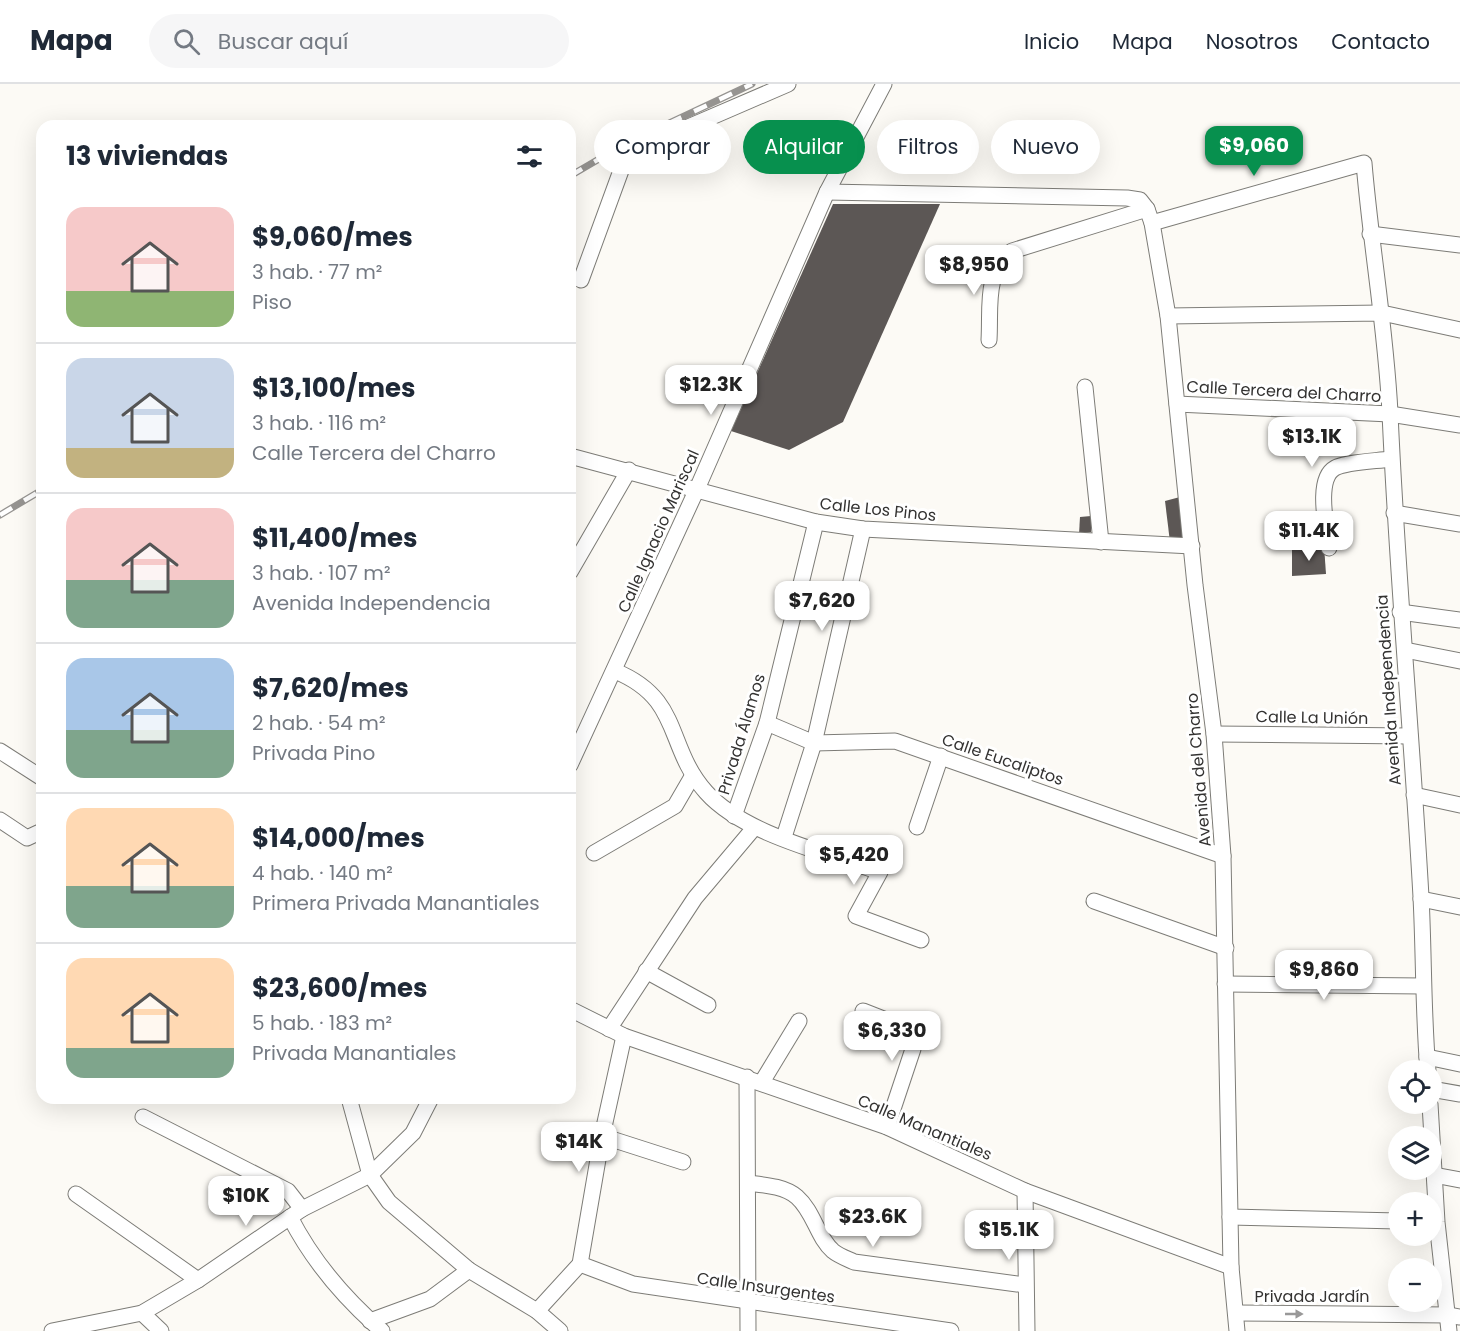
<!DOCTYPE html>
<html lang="es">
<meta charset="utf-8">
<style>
:root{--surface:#fff;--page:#f6f6f7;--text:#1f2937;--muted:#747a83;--line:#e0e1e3;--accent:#07904e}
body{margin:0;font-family:Poppins,sans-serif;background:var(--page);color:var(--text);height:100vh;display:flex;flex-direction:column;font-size:22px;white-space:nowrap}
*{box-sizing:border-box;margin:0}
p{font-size:20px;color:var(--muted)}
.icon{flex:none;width:33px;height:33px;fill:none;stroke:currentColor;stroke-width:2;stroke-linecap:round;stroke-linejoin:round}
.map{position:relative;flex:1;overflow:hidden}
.side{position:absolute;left:36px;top:36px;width:540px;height:984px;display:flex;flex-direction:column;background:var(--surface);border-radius:18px;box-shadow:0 6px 24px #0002}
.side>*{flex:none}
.banner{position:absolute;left:594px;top:36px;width:570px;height:54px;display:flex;gap:12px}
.controls{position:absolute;left:1388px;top:976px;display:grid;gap:12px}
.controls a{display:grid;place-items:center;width:54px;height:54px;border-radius:50%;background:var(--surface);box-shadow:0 6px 24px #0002;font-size:30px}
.price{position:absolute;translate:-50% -51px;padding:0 14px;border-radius:12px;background:#fff;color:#222;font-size:20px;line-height:39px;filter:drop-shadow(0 2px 3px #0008)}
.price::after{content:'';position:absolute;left:50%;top:36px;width:18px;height:14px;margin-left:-9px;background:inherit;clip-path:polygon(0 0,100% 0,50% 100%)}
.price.current{background:var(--accent);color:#fff}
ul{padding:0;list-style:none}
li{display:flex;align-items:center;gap:18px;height:150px;padding:0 30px}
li+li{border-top:2px solid var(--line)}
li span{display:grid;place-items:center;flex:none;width:168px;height:120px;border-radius:18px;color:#555}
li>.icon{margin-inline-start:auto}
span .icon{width:72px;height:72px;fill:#fffc;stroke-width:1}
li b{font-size:26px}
h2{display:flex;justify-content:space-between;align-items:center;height:72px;padding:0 30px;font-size:26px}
.chip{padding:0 21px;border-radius:27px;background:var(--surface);box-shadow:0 6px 24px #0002;font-size:21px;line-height:54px}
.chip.current{background:var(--accent);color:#fff}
header{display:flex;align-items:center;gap:36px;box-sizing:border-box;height:84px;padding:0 30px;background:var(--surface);border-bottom:2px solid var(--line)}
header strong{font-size:28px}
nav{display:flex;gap:33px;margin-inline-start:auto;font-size:21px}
.search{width:420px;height:54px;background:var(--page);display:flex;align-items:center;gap:15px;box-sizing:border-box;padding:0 21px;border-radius:33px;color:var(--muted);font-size:22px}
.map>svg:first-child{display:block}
</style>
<header>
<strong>Mapa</strong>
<div class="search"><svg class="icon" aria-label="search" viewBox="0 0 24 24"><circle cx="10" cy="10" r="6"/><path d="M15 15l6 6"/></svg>Buscar aquí</div>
<nav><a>Inicio</a><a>Mapa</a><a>Nosotros</a><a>Contacto</a></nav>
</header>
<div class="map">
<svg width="1460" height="1247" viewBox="0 0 1460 1247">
<rect width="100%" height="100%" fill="#fcfaf5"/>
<g fill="#5c5755">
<polygon points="833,120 940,120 843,338 789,366 731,347"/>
<polygon points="1180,413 1184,458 1170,458 1165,417"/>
<polygon points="1091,432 1091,448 1079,450 1080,433"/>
<polygon points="1324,462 1326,490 1292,492 1292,466"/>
</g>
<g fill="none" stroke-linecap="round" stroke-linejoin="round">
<defs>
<g id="minor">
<polyline points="827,108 1127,114 1140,116 1147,125 1152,139 1168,232 1195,501 1214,650 1223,772 1231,1183 1237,1247"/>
<path d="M1152,139L1364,79C1371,163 1386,245 1390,329C1397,491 1412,652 1421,813C1424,871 1423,929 1428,987"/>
<polyline points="1370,150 1460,161"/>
<polyline points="581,196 623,81 686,44 788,0"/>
<polyline points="1168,232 1382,229 1460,246"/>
<path d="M989,256C991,222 984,190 1012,167L1147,125"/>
<polyline points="1085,303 1101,458"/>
<polyline points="1177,320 1390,330 1460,341"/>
<polyline points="570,372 816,438 863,445 1192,462"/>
<polyline points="1394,429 1460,440"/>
<path d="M1329,464C1327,445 1315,395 1335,384C1346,378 1377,377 1390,375"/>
<polyline points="570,488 629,386"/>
<polyline points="1400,528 1460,536"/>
<polyline points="1405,566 1460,577"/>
<path d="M615,587C683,615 665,662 706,708C743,750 827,769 880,788L856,832L921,856"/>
<polyline points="767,639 814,659 895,657 1223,772"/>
<polyline points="1214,650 1410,652"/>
<polyline points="0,667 42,694"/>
<polyline points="570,681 697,405 827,108 884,0"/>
<polyline points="1414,711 1460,721"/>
<polyline points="734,732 767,639 816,438"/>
<polyline points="0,736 27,754 42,747"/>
<polyline points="917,743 941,672"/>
<polyline points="784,753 814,659 863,445"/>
<polyline points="594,769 675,722 693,691"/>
<polyline points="1421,815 1460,823"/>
<polyline points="1094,817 1226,864"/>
<polyline points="646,887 708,921"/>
<polyline points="1225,900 1423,902"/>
<polyline points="570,925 624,952 887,1043 1025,1107 1231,1183"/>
<polyline points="863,927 891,938 913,952 913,965 887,1043"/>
<polyline points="609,945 695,814 754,744"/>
<polyline points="1427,973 1460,980"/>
<polyline points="747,993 748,1247"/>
<polyline points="762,998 799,937"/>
<polyline points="1431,1005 1460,1010"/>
<polyline points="349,1014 370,1091 389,1118 469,1186 537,1227 560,1247"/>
<polyline points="1430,1020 1437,1138 1449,1247"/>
<polyline points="143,1033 288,1107 302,1125"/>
<polyline points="602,1052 683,1078"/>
<polyline points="1434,1091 1460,1096"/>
<path d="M748,1099C764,1101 784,1102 797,1113C814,1128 817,1153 833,1167C839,1172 848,1175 854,1178L1025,1201"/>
<polyline points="1025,1107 1027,1247"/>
<polyline points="76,1110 198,1196"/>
<path d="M290,1133C313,1178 344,1214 382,1247"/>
<polyline points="1230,1133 1398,1137"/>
<polyline points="580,1180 633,1200 951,1247"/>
<polyline points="537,1227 580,1180 602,1052 624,952"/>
<polyline points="142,1229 161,1247"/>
<polyline points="1236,1229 1448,1231 1460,1233"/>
<polyline points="370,1237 430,1215 469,1186"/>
<polyline points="52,1247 142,1229 198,1196 302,1125 370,1091 413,1049 431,1014"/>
</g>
</defs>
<use href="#minor" stroke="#7d7c77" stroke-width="17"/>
<use href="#minor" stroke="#fff" stroke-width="15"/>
<defs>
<g id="rail">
<polyline points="570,92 623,61 752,0"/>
<polyline points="0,431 42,406"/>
</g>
</defs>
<use href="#rail" stroke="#969491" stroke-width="7"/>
<use href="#rail" stroke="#fff" stroke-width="4.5" stroke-dasharray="14" stroke-linecap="butt"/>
</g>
<defs><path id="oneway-solid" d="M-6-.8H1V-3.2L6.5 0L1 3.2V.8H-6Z" transform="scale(1.5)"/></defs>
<use fill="#999898" href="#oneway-solid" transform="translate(1294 1230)"/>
<g text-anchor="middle" stroke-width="6" stroke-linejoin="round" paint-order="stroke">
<g font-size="16" fill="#333231" stroke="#fff">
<text transform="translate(1284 307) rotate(3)" y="6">Calle Tercera del Charro</text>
<text transform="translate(878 425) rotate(6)" y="6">Calle Los Pinos</text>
<text transform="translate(658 447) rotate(-66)" y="6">Calle Ignacio Mariscal</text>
<text transform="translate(1388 606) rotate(-94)" y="6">Avenida Independencia</text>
<text transform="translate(1312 633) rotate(1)" y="6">Calle La Unión</text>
<text transform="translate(741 650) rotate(-73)" y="6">Privada Álamos</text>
<text transform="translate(1003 675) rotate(19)" y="6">Calle Eucaliptos</text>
<text transform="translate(1198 686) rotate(-95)" y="6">Avenida del Charro</text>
<text transform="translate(925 1043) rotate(23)" y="6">Calle Manantiales</text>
<text transform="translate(766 1203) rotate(8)" y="6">Calle Insurgentes</text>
<text x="1312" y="1218">Privada Jardín</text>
</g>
</g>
</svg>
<div class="controls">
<a><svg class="icon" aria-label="locate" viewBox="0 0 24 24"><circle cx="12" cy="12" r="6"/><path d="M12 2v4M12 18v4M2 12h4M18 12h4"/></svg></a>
<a><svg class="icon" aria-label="layers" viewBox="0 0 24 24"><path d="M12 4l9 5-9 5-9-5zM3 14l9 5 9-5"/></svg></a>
<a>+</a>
<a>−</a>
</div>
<b class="price current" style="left:1254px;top:93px">$9,060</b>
<b class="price" style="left:974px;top:212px">$8,950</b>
<b class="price" style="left:711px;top:332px">$12.3K</b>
<b class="price" style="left:1312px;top:384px">$13.1K</b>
<b class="price" style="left:1309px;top:478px">$11.4K</b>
<b class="price" style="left:822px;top:548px">$7,620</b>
<b class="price" style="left:854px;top:802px">$5,420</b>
<b class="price" style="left:1324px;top:917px">$9,860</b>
<b class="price" style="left:892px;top:978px">$6,330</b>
<b class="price" style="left:579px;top:1089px">$14K</b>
<b class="price" style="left:246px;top:1143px">$10K</b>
<b class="price" style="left:873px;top:1164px">$23.6K</b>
<b class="price" style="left:1009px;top:1177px">$15.1K</b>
<div class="banner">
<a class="chip">Comprar</a>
<a class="chip current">Alquilar</a>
<a class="chip">Filtros</a>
<a class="chip">Nuevo</a>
</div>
<section class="side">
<h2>13 viviendas<svg class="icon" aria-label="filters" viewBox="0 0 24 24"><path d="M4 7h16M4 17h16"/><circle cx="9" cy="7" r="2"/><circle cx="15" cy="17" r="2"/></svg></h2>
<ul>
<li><span style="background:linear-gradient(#f6c9c9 70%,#8fb573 0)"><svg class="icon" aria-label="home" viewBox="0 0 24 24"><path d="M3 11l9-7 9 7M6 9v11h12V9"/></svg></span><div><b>$9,060/mes</b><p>3 hab. · 77 m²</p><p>Piso</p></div></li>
<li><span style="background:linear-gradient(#c9d6e8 75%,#c2b280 0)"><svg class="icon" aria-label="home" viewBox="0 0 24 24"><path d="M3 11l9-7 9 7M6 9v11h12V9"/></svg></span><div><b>$13,100/mes</b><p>3 hab. · 116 m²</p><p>Calle Tercera del Charro</p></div></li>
<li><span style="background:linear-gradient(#f6c9c9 60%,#7fa58c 0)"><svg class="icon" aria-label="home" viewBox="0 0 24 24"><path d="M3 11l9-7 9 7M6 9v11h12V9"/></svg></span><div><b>$11,400/mes</b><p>3 hab. · 107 m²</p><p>Avenida Independencia</p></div></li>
<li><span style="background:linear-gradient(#a9c7e8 60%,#7fa58c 0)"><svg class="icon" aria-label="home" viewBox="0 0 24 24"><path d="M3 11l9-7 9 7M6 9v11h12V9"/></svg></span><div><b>$7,620/mes</b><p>2 hab. · 54 m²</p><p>Privada Pino</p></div></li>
<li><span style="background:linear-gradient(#ffd9b3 65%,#7fa58c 0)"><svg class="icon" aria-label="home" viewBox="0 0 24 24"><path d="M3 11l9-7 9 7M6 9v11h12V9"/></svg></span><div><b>$14,000/mes</b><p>4 hab. · 140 m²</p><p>Primera Privada Manantiales</p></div></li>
<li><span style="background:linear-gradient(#ffd9b3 75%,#7fa58c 0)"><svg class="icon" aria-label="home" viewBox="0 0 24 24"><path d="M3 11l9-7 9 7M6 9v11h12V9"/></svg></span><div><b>$23,600/mes</b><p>5 hab. · 183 m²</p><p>Privada Manantiales</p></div></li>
</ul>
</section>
</div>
